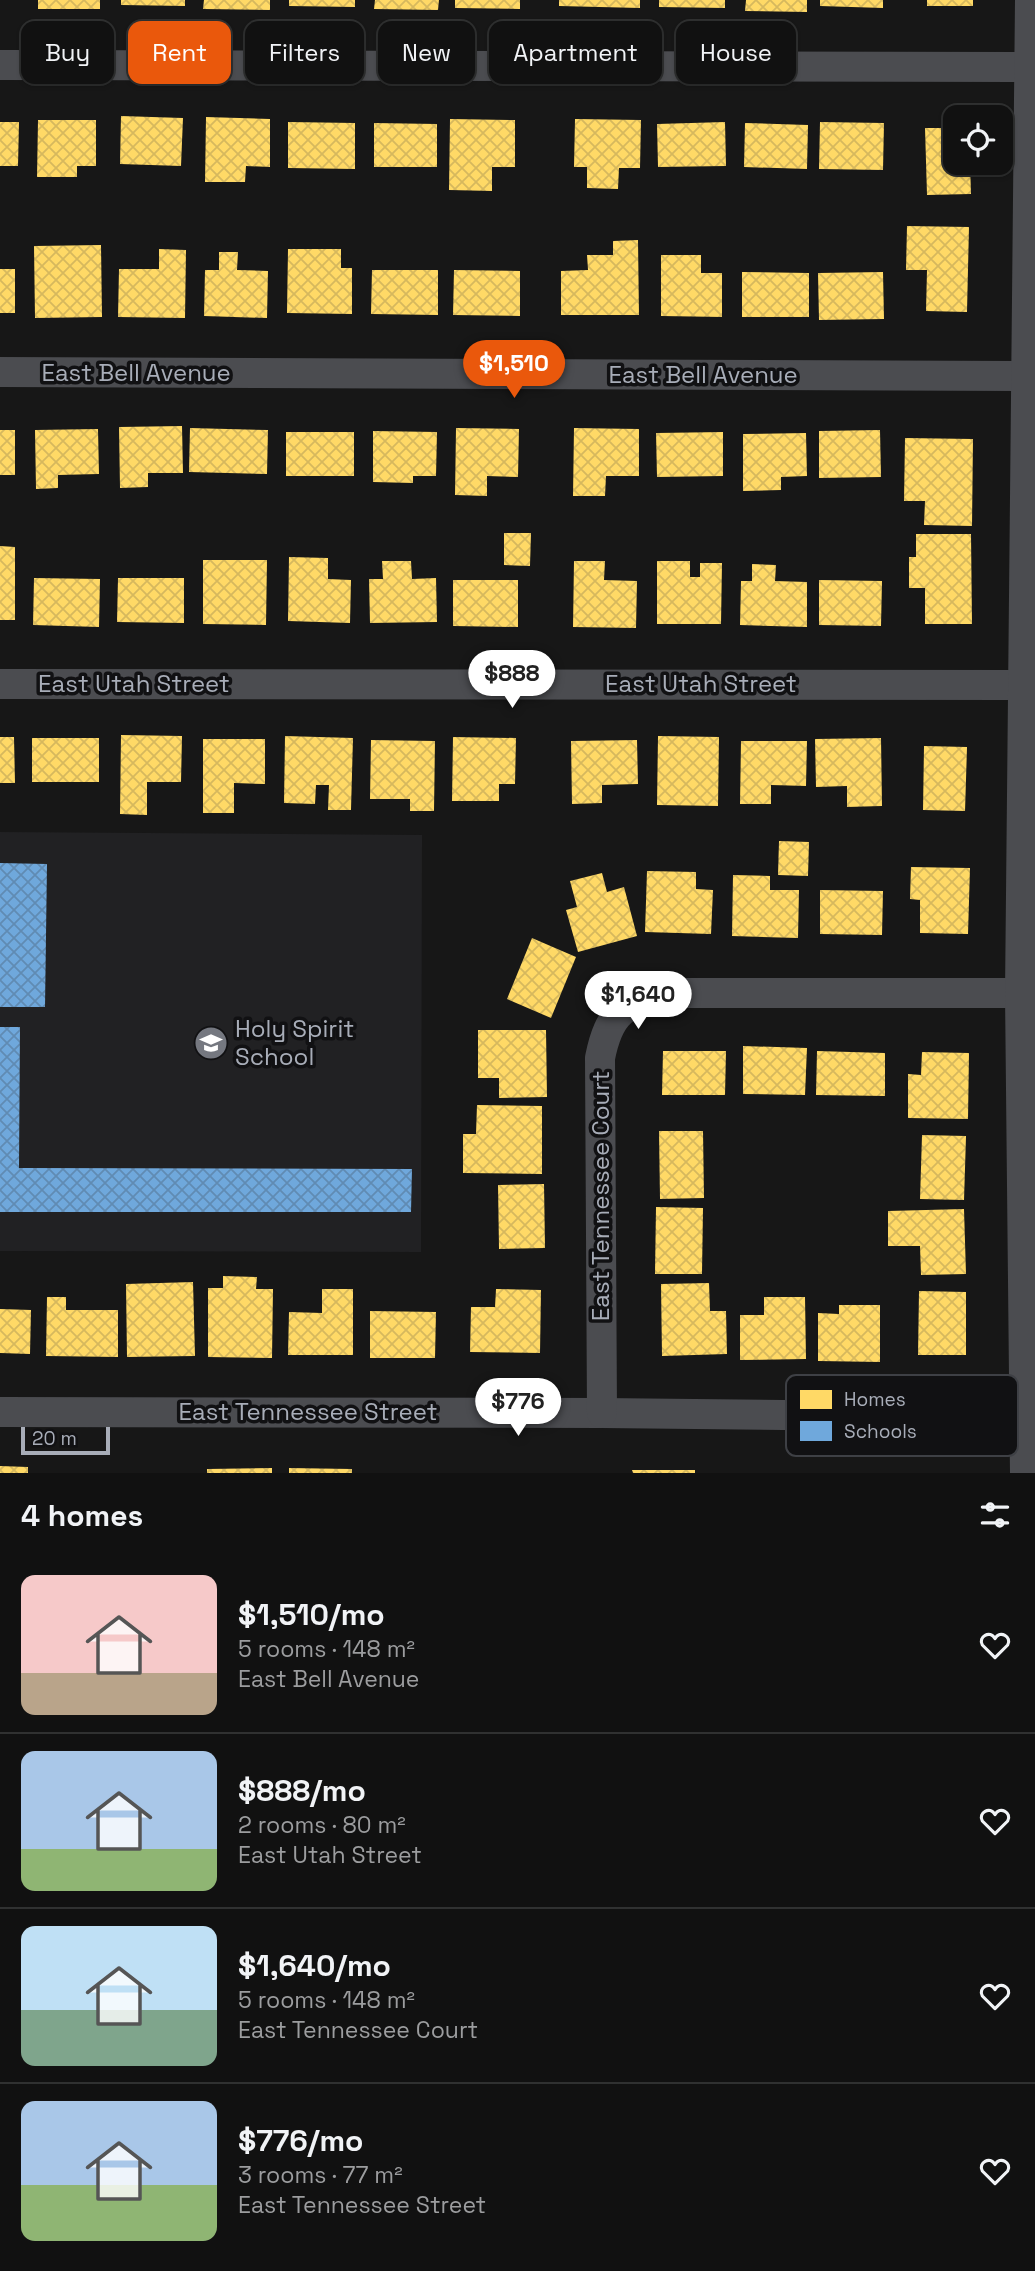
<!DOCTYPE html>
<meta charset="utf-8">
<style>
:root{--surface:#111;--page:#1e1f1f;--text:#f1f3f6;--muted:#9c9d9f;--line:#303131;--accent:#ea580c}
body{margin:0;font-family:"Space Grotesk",sans-serif;background:var(--page);color:var(--text);height:100vh;display:flex;flex-direction:column;font-size:26px;white-space:nowrap}
*{box-sizing:border-box;margin:0}
p{font-size:23px;color:var(--muted)}
.icon{flex:none;width:38px;height:38px;fill:none;stroke:currentColor;stroke-width:2;stroke-linecap:round;stroke-linejoin:round}
.map{position:relative;height:1473px;overflow:hidden}
.details{display:flex;flex-direction:column;background:var(--surface);flex:1}
.details>*{flex:none}
.hud{position:absolute;left:21px;top:21px;width:994px;height:63px;display:flex;gap:14px}
.tools{position:absolute;left:943px;top:105px;display:grid;gap:14px}
.tools a{display:grid;place-items:center;width:70px;height:70px;border-radius:14px;background:var(--surface);box-shadow:0 2px 5px #0004,0 0 0 2px var(--line);font-size:35px}
.scale{position:absolute;left:21px;bottom:18px;width:89px;box-sizing:border-box;padding-left:7px;border:4px solid #a8adb8;border-top:0;font-size:19px;line-height:24px;white-space:nowrap;color:#a8adb8;-webkit-text-stroke:5px #111113;paint-order:stroke}
.price{position:absolute;translate:-50% -60px;padding:0 16px;border-radius:24px;background:#fff;color:#222;font-size:23px;line-height:46px;filter:drop-shadow(0 2px 4px #0008)}
.price::after{content:'';position:absolute;left:50%;top:42px;width:21px;height:16px;margin-left:-10px;background:inherit;clip-path:polygon(0 0,100% 0,50% 100%)}
.price.active{background:var(--accent);color:#fff}
ul{padding:0;list-style:none}
li{display:flex;align-items:center;gap:21px;height:175px;padding:0 21px}
li+li{border-top:2px solid var(--line)}
li span{display:grid;place-items:center;flex:none;width:196px;height:140px;border-radius:14px;color:#555}
li>.icon{margin-inline-start:auto}
span .icon{width:84px;height:84px;fill:#fffc;stroke-width:1}
li b{font-size:30px}
h2{display:flex;justify-content:space-between;align-items:center;height:84px;padding:0 21px;font-size:30px}
.pill{padding:0 24px;border-radius:14px;background:var(--surface);box-shadow:0 2px 5px #0004,0 0 0 2px var(--line);font-size:24px;line-height:63px}
.pill.active{background:var(--accent);color:#fff}
.map>svg:first-child{display:block}
</style>
<div class="map">
<svg width="1035" height="1473" viewBox="0 0 1035 1473">
<defs>
<pattern id="homes-cross-hatch" width="8" height="8" patternUnits="userSpaceOnUse" patternTransform="scale(1.75)"><rect width="8" height="8" fill="#ffd966"/><path d="M0 0l8 8M0 8l8-8" fill="none" stroke="#d6b85d"/></pattern>
<pattern id="schools-cross-hatch" width="8" height="8" patternUnits="userSpaceOnUse" patternTransform="scale(1.75)"><rect width="8" height="8" fill="#6fa8dc"/><path d="M0 0l8 8M0 8l8-8" fill="none" stroke="#608bb3"/></pattern>
</defs>
<rect width="100%" height="100%" fill="#171717"/>
<polygon fill="#212123" points="0,832 422,835 421,1252 0,1251"/>
<g fill="url(#homes-cross-hatch)">
<rect x="38" y="0" width="62" height="9"/>
<polygon points="121,0 185,0 185,6 121,5"/>
<polygon points="204,0 270,0 270,10 203,9"/>
<polygon points="289,0 355,0 355,7 289,6"/>
<polygon points="375,0 439,0 438,10 374,9"/>
<polygon points="455,0 520,0 520,9 455,8"/>
<polygon points="559,0 640,0 640,8 559,6"/>
<polygon points="659,0 725,0 725,8 659,7"/>
<polygon points="746,0 807,0 807,12 745,11"/>
<polygon points="820,0 883,0 883,8 820,6"/>
<rect x="927" y="0" width="46" height="6"/>
<polygon points="121,116 183,118 181,166 120,164"/>
<polygon points="206,117 270,119 270,167 246,166 245,182 205,182"/>
<polygon points="450,119 515,120 515,167 492,167 492,191 449,190"/>
<polygon points="575,119 641,120 640,168 619,168 618,189 587,188 587,167 574,167"/>
<polygon points="38,120 96,120 96,166 77,166 77,177 37,177"/>
<polygon points="0,122 19,122 18,166 0,166"/>
<polygon points="288,122 355,123 355,169 288,168"/>
<polygon points="725,122 726,166 658,167 657,124"/>
<polygon points="820,122 884,123 883,170 819,169"/>
<polygon points="374,123 437,124 437,167 374,167"/>
<polygon points="745,123 808,125 807,169 744,167"/>
<polygon points="925,128 956,128 956,163 970,163 971,194 927,195"/>
<polygon points="907,226 969,227 967,312 926,311 927,270 906,270"/>
<polygon points="638,240 639,315 561,315 561,271 588,270 587,255 613,255 613,241"/>
<polygon points="101,245 102,317 35,318 34,246"/>
<polygon points="159,249 186,250 185,318 118,317 119,269 159,269"/>
<polygon points="288,249 341,249 341,268 352,268 352,314 287,313"/>
<polygon points="219,252 238,252 237,270 268,271 267,318 204,316 205,270 219,270"/>
<polygon points="661,255 701,255 701,273 722,273 722,317 661,316"/>
<rect x="0" y="269" width="15" height="44"/>
<polygon points="372,270 438,270 438,315 371,314"/>
<polygon points="454,270 520,271 520,316 453,315"/>
<polygon points="742,272 809,273 809,317 742,317"/>
<polygon points="883,272 884,319 819,320 818,273"/>
<polygon points="182,426 183,473 148,473 148,487 120,488 119,427"/>
<polygon points="190,428 268,430 267,474 189,472"/>
<polygon points="456,428 519,429 518,477 487,476 487,496 455,495"/>
<polygon points="574,428 639,429 639,476 606,476 605,496 573,496"/>
<polygon points="98,429 99,474 58,475 58,488 36,489 35,430"/>
<rect x="0" y="430" width="15" height="45"/>
<polygon points="880,430 881,477 819,478 819,431"/>
<polygon points="373,431 437,432 436,476 413,476 413,483 373,482"/>
<rect x="286" y="432" width="68" height="44"/>
<polygon points="723,432 723,476 657,477 656,433"/>
<polygon points="806,433 807,476 781,477 781,490 743,491 743,434"/>
<polygon points="905,438 973,439 972,526 924,525 925,501 904,501"/>
<polygon points="504,533 531,533 530,566 504,565"/>
<polygon points="916,534 971,534 972,624 925,624 925,588 909,588 909,557 916,557"/>
<polygon points="0,546 15,547 15,620 0,620"/>
<polygon points="289,557 328,558 328,579 351,580 350,623 288,621"/>
<polygon points="203,560 267,560 266,625 203,624"/>
<polygon points="382,561 411,561 412,579 436,578 437,622 370,623 369,579 383,579"/>
<polygon points="574,561 605,561 604,580 637,581 636,628 573,627"/>
<polygon points="657,561 690,561 690,577 700,577 700,563 722,563 721,624 657,624"/>
<polygon points="752,564 776,565 775,581 807,582 807,627 740,625 741,581 752,581"/>
<polygon points="34,578 100,579 99,627 33,625"/>
<polygon points="118,578 184,578 184,623 117,622"/>
<polygon points="453,580 518,580 518,627 453,626"/>
<polygon points="819,580 882,581 881,626 819,625"/>
<polygon points="121,735 182,736 181,782 147,782 147,815 120,814"/>
<polygon points="285,736 353,738 351,810 328,810 329,785 316,785 315,804 284,803"/>
<polygon points="658,736 719,737 718,806 657,805"/>
<polygon points="0,737 14,737 15,783 0,783"/>
<polygon points="453,737 516,738 515,784 499,784 499,801 452,801"/>
<rect x="32" y="738" width="67" height="44"/>
<polygon points="881,738 882,806 847,807 847,786 816,787 815,739"/>
<polygon points="203,739 265,739 265,784 234,783 234,813 203,813"/>
<polygon points="371,740 435,741 434,811 410,811 410,799 370,799"/>
<polygon points="637,740 638,784 602,785 602,803 572,804 571,741"/>
<polygon points="741,741 807,741 806,786 771,785 771,804 740,804"/>
<polygon points="924,746 967,747 965,811 923,810"/>
<polygon points="779,841 809,842 808,876 778,875"/>
<polygon points="911,867 970,868 968,934 920,933 920,900 910,899"/>
<polygon points="647,871 696,872 696,889 713,890 711,934 645,932"/>
<polygon points="602,873 607,892 624,887 637,936 578,952 566,910 577,907 570,881"/>
<polygon points="733,875 770,876 770,890 799,890 798,938 732,936"/>
<polygon points="820,890 883,891 882,935 820,934"/>
<polygon points="532,938 576,957 551,1018 507,999"/>
<polygon points="478,1030 546,1030 547,1097 499,1098 499,1078 478,1078"/>
<polygon points="743,1046 807,1048 805,1095 743,1094"/>
<polygon points="663,1051 726,1051 725,1095 662,1095"/>
<polygon points="817,1051 885,1053 885,1096 816,1095"/>
<polygon points="922,1052 969,1053 968,1119 908,1118 908,1074 921,1075"/>
<polygon points="477,1105 542,1106 542,1174 463,1173 463,1134 476,1134"/>
<polygon points="659,1131 703,1131 704,1198 660,1199"/>
<polygon points="922,1135 966,1136 964,1200 920,1199"/>
<polygon points="544,1184 545,1248 499,1249 498,1185"/>
<polygon points="656,1207 703,1208 702,1274 655,1274"/>
<polygon points="964,1209 966,1274 921,1275 920,1246 888,1246 888,1211"/>
<polygon points="223,1276 257,1277 256,1289 273,1289 272,1358 208,1357 208,1288 223,1288"/>
<polygon points="193,1282 195,1356 127,1357 126,1284"/>
<polygon points="709,1283 710,1311 726,1311 727,1354 662,1356 661,1284"/>
<polygon points="322,1289 353,1289 353,1355 288,1355 289,1312 322,1313"/>
<polygon points="496,1289 541,1290 540,1353 470,1352 471,1307 495,1307"/>
<polygon points="919,1291 966,1292 966,1355 918,1355"/>
<polygon points="47,1297 66,1297 66,1310 118,1310 118,1357 46,1356"/>
<polygon points="764,1297 805,1297 806,1359 740,1360 740,1315 764,1315"/>
<polygon points="839,1305 880,1305 880,1362 818,1361 818,1313 839,1314"/>
<polygon points="0,1309 31,1310 30,1354 0,1353"/>
<polygon points="370,1311 436,1312 435,1358 370,1358"/>
<polygon points="0,1466 28,1467 28,1473 0,1473"/>
<polygon points="272,1468 272,1473 207,1473 207,1469"/>
<polygon points="289,1468 352,1469 352,1473 289,1473"/>
<polygon points="632,1470 695,1470 695,1473 633,1473"/>
</g>
<g fill="url(#schools-cross-hatch)">
<polygon points="0,863 47,864 45,1007 0,1007"/>
<polygon points="0,1027 20,1027 19,1168 412,1169 411,1212 0,1212"/>
</g>
<g fill="none" stroke-linecap="round" stroke-linejoin="round">
<g stroke="#4b4c50" stroke-width="30">
<polyline points="0,65 1035,67"/>
<polyline points="0,372 1027,376"/>
<polyline points="0,684 1023,685"/>
<polyline points="0,1412 602,1413 1035,1418"/>
<path d="M602,1413L600,1058C609,1012 624,1003 668,993H1020"/>
<polyline points="1025,1473 1020,993 1030,0"/>
</g>
</g>
<defs>
<symbol id="school-disc" viewBox="-11 -11 22 22"><circle r="9.5" fill="#757880" stroke="#111113"/><path d="M0-5L7-2L0 1L-7-2ZM-4 1L0 2.5L4 1V4Q0 6-4 4Z" fill="#fff"/></symbol>
</defs>
<g fill-rule="evenodd">
<use href="#school-disc" x="192" y="1024" width="38" height="38"/>
</g>
<g text-anchor="middle" stroke-width="7" stroke-linejoin="round" paint-order="stroke">
<g font-size="24" fill="#a8adb8" stroke="#111113">
<text x="136" y="381">East Bell Avenue</text>
<text x="703" y="383">East Bell Avenue</text>
<text x="134" y="692">East Utah Street</text>
<text x="701" y="692">East Utah Street</text>
<text transform="translate(601 1196) rotate(-90)" y="8">East Tennessee Court</text>
<text x="308" y="1420">East Tennessee Street</text>
</g>
<g font-size="24" fill="#a8adb8" stroke="#111113" text-anchor="start">
<text x="235" y="1037">Holy Spirit<tspan x="235" dy="28">School</tspan></text>
</g>
</g>
<rect x="786" y="1375" width="232" height="81" rx="10" fill="#111113" stroke="#3e4045" stroke-width="2"/>
<rect x="800" y="1390" width="32" height="19" fill="#ffd966"/>
<rect x="800" y="1421" width="32" height="20" fill="#6fa8dc"/>
<g font-size="19" fill="#a8adb8">
<text x="844" y="1406">Homes</text>
<text x="844" y="1438">Schools</text>
</g>
</svg>
<div class="tools">
<a><svg class="icon" aria-label="locate" viewBox="0 0 24 24"><circle cx="12" cy="12" r="6"/><path d="M12 2v4M12 18v4M2 12h4M18 12h4"/></svg></a>
</div>
<div class="scale">20 m</div>
<b class="price active" style="left:514px;top:400px">$1,510</b>
<b class="price" style="left:512px;top:710px">$888</b>
<b class="price" style="left:638px;top:1031px">$1,640</b>
<b class="price" style="left:518px;top:1438px">$776</b>
<div class="hud">
<a class="pill">Buy</a>
<a class="pill active">Rent</a>
<a class="pill">Filters</a>
<a class="pill">New</a>
<a class="pill">Apartment</a>
<a class="pill">House</a>
</div>
</div>
<section class="details">
<h2>4 homes<svg class="icon" aria-label="filters" viewBox="0 0 24 24"><path d="M4 7h16M4 17h16"/><circle cx="9" cy="7" r="2"/><circle cx="15" cy="17" r="2"/></svg></h2>
<ul>
<li><span style="background:linear-gradient(#f6c9c9 70%,#b9a48a 0)"><svg class="icon" aria-label="home" viewBox="0 0 24 24"><path d="M3 11l9-7 9 7M6 9v11h12V9"/></svg></span><div><b>$1,510/mo</b><p>5 rooms · 148 m²</p><p>East Bell Avenue</p></div><svg class="icon" aria-label="heart" viewBox="0 0 24 24"><path d="M12 20l-8-8c-3-5 5-10 8-4 3-6 11-1 8 4z"/></svg></li>
<li><span style="background:linear-gradient(#a9c7e8 70%,#8fb573 0)"><svg class="icon" aria-label="home" viewBox="0 0 24 24"><path d="M3 11l9-7 9 7M6 9v11h12V9"/></svg></span><div><b>$888/mo</b><p>2 rooms · 80 m²</p><p>East Utah Street</p></div><svg class="icon" aria-label="heart" viewBox="0 0 24 24"><path d="M12 20l-8-8c-3-5 5-10 8-4 3-6 11-1 8 4z"/></svg></li>
<li><span style="background:linear-gradient(#bfe0f5 60%,#7fa58c 0)"><svg class="icon" aria-label="home" viewBox="0 0 24 24"><path d="M3 11l9-7 9 7M6 9v11h12V9"/></svg></span><div><b>$1,640/mo</b><p>5 rooms · 148 m²</p><p>East Tennessee Court</p></div><svg class="icon" aria-label="heart" viewBox="0 0 24 24"><path d="M12 20l-8-8c-3-5 5-10 8-4 3-6 11-1 8 4z"/></svg></li>
<li><span style="background:linear-gradient(#a9c7e8 60%,#8fb573 0)"><svg class="icon" aria-label="home" viewBox="0 0 24 24"><path d="M3 11l9-7 9 7M6 9v11h12V9"/></svg></span><div><b>$776/mo</b><p>3 rooms · 77 m²</p><p>East Tennessee Street</p></div><svg class="icon" aria-label="heart" viewBox="0 0 24 24"><path d="M12 20l-8-8c-3-5 5-10 8-4 3-6 11-1 8 4z"/></svg></li>
</ul>
</section>
